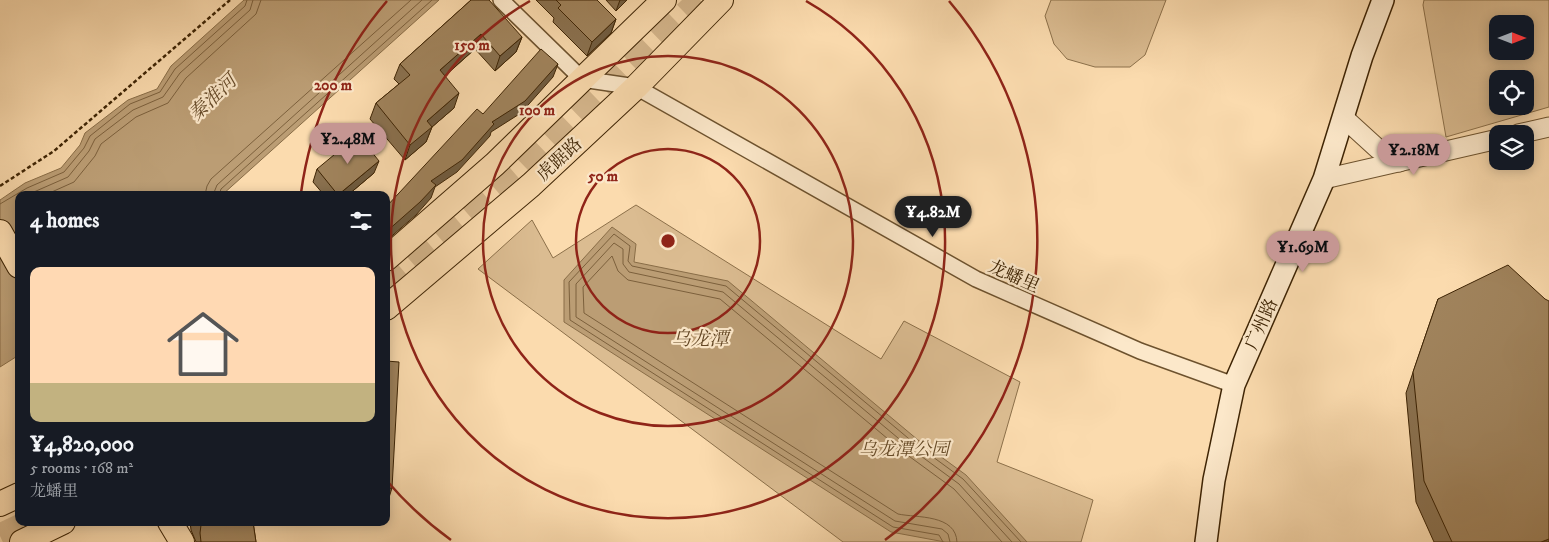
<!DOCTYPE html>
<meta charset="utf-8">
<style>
:root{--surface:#171b24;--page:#20242c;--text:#f1f3f6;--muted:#9ea1a6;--line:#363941;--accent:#c59692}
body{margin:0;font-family:"IM FELL DW Pica","Noto Serif SC",serif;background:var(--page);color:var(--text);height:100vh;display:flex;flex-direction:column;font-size:19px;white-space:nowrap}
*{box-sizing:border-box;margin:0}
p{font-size:16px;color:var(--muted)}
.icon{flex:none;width:28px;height:28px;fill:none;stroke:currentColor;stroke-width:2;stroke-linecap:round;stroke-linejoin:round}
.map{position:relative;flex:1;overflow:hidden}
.sheet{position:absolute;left:15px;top:191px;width:375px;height:335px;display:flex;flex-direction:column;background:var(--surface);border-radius:10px;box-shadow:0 2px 12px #0003}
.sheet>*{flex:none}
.needle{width:32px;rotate:90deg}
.controls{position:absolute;left:1489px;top:15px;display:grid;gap:10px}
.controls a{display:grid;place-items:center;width:45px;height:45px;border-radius:10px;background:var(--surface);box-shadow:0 2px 12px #0003;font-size:25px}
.price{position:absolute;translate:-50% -42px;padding:0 11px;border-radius:18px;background:var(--accent);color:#111;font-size:16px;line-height:32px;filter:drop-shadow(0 1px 2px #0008)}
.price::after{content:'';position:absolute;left:50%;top:30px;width:15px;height:11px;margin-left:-8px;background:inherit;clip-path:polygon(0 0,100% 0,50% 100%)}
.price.selected{background:#222;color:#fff}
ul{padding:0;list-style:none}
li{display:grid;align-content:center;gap:10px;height:265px;padding:0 15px}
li+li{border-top:1px solid var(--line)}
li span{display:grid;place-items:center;height:155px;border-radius:10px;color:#555}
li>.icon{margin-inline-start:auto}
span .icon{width:90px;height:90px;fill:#fffc;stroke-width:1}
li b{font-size:21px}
h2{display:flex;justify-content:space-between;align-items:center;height:60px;padding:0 15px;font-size:21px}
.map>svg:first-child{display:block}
</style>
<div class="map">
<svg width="1549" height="542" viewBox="0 0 1549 542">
<rect width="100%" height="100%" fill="#fbdbae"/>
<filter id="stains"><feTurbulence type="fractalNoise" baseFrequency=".004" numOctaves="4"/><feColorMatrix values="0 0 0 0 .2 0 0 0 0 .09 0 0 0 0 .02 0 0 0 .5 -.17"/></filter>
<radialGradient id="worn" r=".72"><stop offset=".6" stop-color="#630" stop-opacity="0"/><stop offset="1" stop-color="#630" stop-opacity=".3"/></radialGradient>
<g fill="#dbbc91" stroke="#8c704a" fill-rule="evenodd">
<polygon points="1051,0 1166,0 1145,55 1130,67 1095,67 1067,59 1054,44 1045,16"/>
<path d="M1424,0H1549V107L1446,137L1423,5ZM1498,24H1525V51H1498ZM1498,79H1525V106H1498Z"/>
<polygon points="636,205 881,359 904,321 1020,382 997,462 1093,500 1081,542 843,542 478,269 532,220 553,258"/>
</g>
<g fill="#bb9d74" stroke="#896d47">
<polygon points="244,0 439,0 222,195 19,195 19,355 0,367 0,200 25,183 61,168 80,145 85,133 128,100 157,89 171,66"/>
<polygon points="612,227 636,244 634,262 728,281 918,440 966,475 1027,542 945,542 891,532 564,322 564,280"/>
</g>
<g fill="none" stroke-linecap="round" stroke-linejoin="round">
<g stroke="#7c603c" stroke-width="1">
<polyline points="27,195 68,177 89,151 95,139 133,110 163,97 180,73 250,10 253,0"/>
<polyline points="45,195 74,182 95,156 101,144 136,117 168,103 186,78 256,14 261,0"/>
<polyline points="205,195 207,186 211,179 411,0"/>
<polyline points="213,195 217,185 422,0"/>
<polyline points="219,195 221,189 432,0"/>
<polyline points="0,204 27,188 64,172 84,148 90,136 130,104 160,92 175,69 245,6 247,0"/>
<polyline points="943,542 939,535 893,527 570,320 569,282 614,234 630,246 628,261 632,266 726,286 914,443 963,479 1021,542"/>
<polyline points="950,542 948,534 942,529 895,521 576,317 576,284 614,243 623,249 623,264 629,272 723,292 910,448 959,484 1012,542"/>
<path d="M957,542C956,514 917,518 898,514L584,313L583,287L612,256L618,271L628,280L720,299L906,454L954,489L1002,542"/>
</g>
<g stroke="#d5b68c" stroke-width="25" stroke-dasharray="25 12" stroke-linecap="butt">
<polyline points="386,289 522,172 700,0"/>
<polyline points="0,536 30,522"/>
</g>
<defs>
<polyline id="minor" points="501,0 582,79 636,87 976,279 1140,351 1234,385"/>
<g id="tertiary">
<polyline points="1344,118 1378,149 1399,162"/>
<polyline points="1518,134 1549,127"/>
<polyline points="1324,179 1498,139"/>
</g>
<polyline id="secondary" points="1206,542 1214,480 1234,385 1324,179 1362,56 1383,0"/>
<g id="primary">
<polyline points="0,232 19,266"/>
<polyline points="386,259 495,164 664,0"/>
<polyline points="386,308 531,185 636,87 721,0"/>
<polyline points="0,504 19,495"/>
<polyline points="170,522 182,542"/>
<polyline points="22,542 63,522"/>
</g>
</defs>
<use href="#minor" stroke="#6d522e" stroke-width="18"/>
<use href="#tertiary" stroke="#6d522e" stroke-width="21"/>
<use href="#secondary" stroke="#3e2404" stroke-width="24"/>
<use href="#primary" stroke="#3e2404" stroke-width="26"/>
<polyline stroke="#3e2404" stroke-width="2.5" stroke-dasharray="4 2.5" stroke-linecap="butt" points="0,186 54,151 230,0"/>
<use href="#minor" stroke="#fce8ca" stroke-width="15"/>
<use href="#tertiary" stroke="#fce8ca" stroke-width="19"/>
<use href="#secondary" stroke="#fce8ca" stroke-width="21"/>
<use href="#primary" stroke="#fbdbae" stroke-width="24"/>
</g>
<g fill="#8a714f" stroke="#3e2404">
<polygon points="471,0 522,37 516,52 495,71 475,49 445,76 454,108 432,127 426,142 405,160 370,119 376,103 399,84 394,79 400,64"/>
<polygon points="536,0 597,0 616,19 611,33 587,56 553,22 554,18"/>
<polygon points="606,0 627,0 616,11"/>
<polygon points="317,169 374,173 348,195 324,195 313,182"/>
<polygon points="1438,299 1545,299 1549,542 1434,542 1416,502 1406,393"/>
<polygon points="190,522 253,522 256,542 196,542 191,530"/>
</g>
<g fill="#705c40" stroke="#3e2404">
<polygon points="620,0 627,0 616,11"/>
<polygon points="616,19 611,33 587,56 592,42"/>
<polygon points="481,34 475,49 434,85 440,70"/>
<polygon points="522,37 516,52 495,71 500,56"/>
<polygon points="558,64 553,77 521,113 491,132 490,136 457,172 435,187 431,198 416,215 386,241 386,232 431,181 492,122"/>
<polygon points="459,93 454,108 432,127 426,142 405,160 410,145 427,121"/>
<polygon points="379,161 374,173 348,195 338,195"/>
<polygon points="386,488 392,488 387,504 386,504"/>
<polygon points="1549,539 1549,542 1541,542"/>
</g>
<g fill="#a0835c" stroke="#3e2404">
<polygon points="471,0 489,0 522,37 500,56 481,34 440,70 459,93 427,121 432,127 410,145 376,103 410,75 400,64"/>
<polygon points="556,0 597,0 616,19 592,42 558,8 561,5"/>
<polygon points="541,49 558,64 525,101 492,122 494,124 462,160 431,181 436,185 420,202 386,232 386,207 477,109 483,114"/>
<polygon points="358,135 379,161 338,195 317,169"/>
<polygon points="1508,265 1545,299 1549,301 1549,539 1541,542 1452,542 1424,481 1413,372 1438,299"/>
<polygon points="386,361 399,362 392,488 386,488"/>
<polygon points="200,522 253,522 256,542 201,542 200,533 201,525"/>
</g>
<g fill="none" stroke="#8f2418" stroke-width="2.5">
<circle cx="668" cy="241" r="92"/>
<circle cx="668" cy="241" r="185"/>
<path d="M806 1A277 277 0 1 1 530 1"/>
<path d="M451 540A370 370 0 0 1 387 481M301 193A370 370 0 0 1 387 1M949 1A370 370 0 0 1 885 540"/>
</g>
<g text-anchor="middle" stroke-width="4.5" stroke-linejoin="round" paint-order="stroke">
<g font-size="18" fill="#3e2404" stroke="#fce8ca">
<text transform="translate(559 159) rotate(-43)" y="6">虎踞路</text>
<text transform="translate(1014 276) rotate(24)" y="6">龙蟠里</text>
<text transform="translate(1261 324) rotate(-66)" y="6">广州路</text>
</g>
<g font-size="18" font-style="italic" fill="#654a27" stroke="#fce8ca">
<text x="904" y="455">乌龙潭公园</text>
</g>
<g font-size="19" font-style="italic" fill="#644826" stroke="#fce8ca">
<text transform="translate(212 97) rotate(-44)" y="7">秦淮河</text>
<text x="700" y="345">乌龙潭</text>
</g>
</g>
<circle cx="668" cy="241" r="8" fill="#8f2418" stroke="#fce8ca" stroke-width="2.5"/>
<g font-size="15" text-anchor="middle" font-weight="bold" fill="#8f2418" stroke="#fce8ca" stroke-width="4.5" stroke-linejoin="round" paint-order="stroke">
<text x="472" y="50">150 m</text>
<text x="333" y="90">200 m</text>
<text x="537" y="115">100 m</text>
<text x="603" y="181">50 m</text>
</g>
<rect width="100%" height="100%" filter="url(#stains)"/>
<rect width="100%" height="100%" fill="url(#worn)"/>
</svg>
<div class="controls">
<a><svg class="needle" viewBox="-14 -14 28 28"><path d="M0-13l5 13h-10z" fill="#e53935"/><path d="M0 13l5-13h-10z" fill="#9ea1a6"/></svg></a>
<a><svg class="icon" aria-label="locate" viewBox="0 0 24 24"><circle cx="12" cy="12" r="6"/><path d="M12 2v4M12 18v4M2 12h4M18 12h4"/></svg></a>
<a><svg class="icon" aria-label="layers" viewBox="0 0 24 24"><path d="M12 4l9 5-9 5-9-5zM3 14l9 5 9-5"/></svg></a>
</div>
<b class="price" style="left:348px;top:165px">¥2.48M</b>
<b class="price" style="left:1414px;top:176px">¥2.18M</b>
<b class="price selected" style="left:933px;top:238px">¥4.82M</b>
<b class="price" style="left:1303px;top:273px">¥1.69M</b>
<section class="sheet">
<h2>4 homes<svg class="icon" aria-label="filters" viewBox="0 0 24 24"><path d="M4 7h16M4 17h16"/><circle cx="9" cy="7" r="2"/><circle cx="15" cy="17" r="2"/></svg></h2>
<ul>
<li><span style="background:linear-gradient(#ffd9b3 75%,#c2b280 0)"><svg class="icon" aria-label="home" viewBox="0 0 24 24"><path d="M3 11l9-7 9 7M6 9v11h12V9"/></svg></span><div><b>¥4,820,000</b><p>5 rooms · 168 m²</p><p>龙蟠里</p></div></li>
</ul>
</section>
</div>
